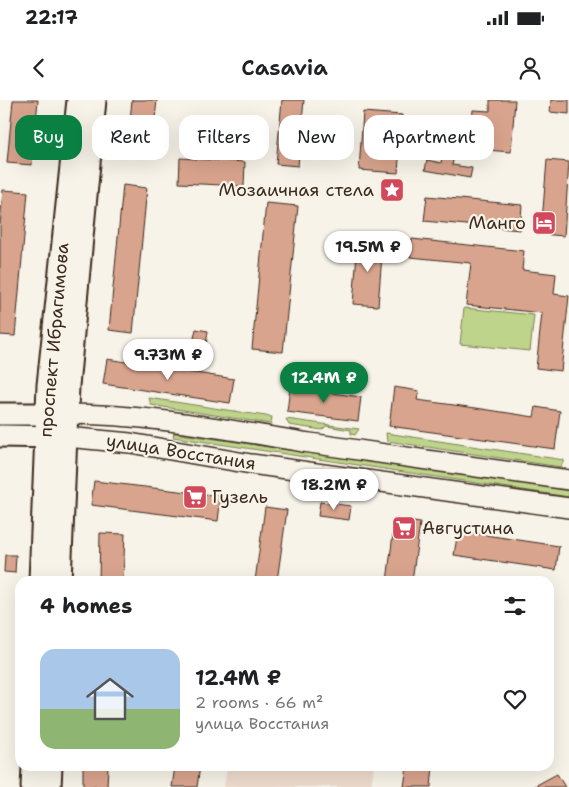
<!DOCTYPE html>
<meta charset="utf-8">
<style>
:root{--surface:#fff;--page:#f2f2f2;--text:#202124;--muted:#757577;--accent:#0b8043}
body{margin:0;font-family:"Shantell Sans",sans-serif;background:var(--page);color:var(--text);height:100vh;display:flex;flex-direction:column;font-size:19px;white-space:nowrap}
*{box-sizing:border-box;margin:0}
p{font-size:16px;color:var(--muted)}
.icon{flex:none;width:28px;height:28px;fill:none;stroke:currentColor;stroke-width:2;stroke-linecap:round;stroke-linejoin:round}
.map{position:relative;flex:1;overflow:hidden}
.details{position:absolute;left:15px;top:476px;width:539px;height:195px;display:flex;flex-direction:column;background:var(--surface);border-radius:15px;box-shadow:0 5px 20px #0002}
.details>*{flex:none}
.guide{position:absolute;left:15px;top:15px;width:540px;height:45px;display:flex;gap:10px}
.price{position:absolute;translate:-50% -42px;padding:0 11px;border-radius:18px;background:#fff;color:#222;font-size:16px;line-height:32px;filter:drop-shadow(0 1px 2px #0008)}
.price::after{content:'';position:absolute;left:50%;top:30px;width:15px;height:11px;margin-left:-8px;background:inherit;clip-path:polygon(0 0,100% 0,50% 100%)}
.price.current{background:var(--accent);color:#fff}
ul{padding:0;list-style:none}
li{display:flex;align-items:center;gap:15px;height:125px;padding:0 25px}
li span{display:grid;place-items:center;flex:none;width:140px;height:100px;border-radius:15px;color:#555}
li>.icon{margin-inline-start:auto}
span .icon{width:60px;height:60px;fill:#fffc;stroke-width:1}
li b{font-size:21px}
h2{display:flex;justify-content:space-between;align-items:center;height:60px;padding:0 25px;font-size:21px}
.pill{padding:0 18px;border-radius:15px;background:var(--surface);box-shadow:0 5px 20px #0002;font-size:18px;line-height:45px}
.pill.current{background:var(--accent);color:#fff}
.status{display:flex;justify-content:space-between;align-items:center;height:35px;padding:0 25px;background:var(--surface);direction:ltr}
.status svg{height:14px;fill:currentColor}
header{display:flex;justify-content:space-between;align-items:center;height:65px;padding:0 25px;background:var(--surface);font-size:22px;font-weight:600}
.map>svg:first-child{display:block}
</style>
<div class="status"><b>22:17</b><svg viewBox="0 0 49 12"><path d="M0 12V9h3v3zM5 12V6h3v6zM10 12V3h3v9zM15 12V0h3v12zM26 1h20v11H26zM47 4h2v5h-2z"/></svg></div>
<header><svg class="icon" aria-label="back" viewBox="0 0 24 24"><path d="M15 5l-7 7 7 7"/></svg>Casavia<svg class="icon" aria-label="person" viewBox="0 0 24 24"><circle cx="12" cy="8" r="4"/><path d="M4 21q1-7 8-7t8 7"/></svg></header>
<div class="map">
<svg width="569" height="687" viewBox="0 0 569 687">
<rect width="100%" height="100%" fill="#f7f3e8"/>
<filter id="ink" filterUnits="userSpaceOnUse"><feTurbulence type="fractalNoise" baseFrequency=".02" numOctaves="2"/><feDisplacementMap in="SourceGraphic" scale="10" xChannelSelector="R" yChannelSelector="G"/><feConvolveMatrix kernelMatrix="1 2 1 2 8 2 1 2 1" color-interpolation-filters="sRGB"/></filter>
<g filter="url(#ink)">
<polygon fill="#eedbcd" points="227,666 374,666 371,687 224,687"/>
<g fill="#bed48a" stroke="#7c7f54">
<polygon points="464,208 534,215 530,251 460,244"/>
<polygon points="149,298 272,317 271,324 151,305"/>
<polygon points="286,319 359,329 355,335 351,334 351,330 326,326 322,330 289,325"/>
<polygon points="174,333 569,390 569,397 173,337"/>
<polygon points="386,333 564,360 561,367 387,341"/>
</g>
<g fill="#d9a48e" stroke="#3b2a1e">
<polygon points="13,0 38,0 32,65 7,63"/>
<polygon points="132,0 157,0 151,55 127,52"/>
<polygon points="282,0 304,0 298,66 276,64"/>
<polygon points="490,0 515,0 511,52 486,50 489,23 472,22 473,10 490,11"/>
<polygon points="551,0 569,0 569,14 550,12"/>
<polygon points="363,12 402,15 398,73 359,70"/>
<polygon points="443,51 455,53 452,65 472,68 470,78 425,70 427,60 441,63"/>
<polygon points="180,58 245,62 244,86 179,83"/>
<polygon points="547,60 569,62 564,136 541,134"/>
<polygon points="123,85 147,88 133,233 109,230"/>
<polygon points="3,90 28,92 15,236 0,235 0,126"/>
<polygon points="427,96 522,105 520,130 424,121"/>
<polygon points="266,103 298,106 283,252 252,249"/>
<polygon points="412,139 524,151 522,170 556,174 554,194 569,196 561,271 536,268 542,213 466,205 471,163 410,157"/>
<polygon points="358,140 383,142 378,206 353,204"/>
<polygon points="196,229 208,231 206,245 193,243"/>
<polygon points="107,259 234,279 230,303 103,284"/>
<polygon points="290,287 361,297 358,321 287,312"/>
<polygon points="394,287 419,291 417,300 476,308 534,317 536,307 560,311 555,349 389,326"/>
<polygon points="94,381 221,396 218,421 91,405"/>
<polygon points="320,402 351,406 349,420 318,416"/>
<polygon points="265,407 287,410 277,481 255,481"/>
<polygon points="395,419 420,423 412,481 387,481"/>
<polygon points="458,431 559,446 556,470 454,455"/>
<polygon points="100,433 125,434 123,481 99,481"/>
<polygon points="5,455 16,455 15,473 4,472"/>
<polygon points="83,666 108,666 107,687 83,687"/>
<polygon points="175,666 200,666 197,687 172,687"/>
<polygon points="407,666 433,666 431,687 404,687"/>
<polygon points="557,674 565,687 533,687"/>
</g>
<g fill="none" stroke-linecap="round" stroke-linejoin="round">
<defs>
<g id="secondary">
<path d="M66,314C148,314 230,330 310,343C396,356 483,368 569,380"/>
<polyline points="66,337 130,343 251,364 569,408"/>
</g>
<g id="primary">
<polyline points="0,314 61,314"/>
<polyline points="0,336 59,337"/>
<polyline points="40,481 48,285 78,0"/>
<polyline points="60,481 68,286 95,0"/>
<polyline points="32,687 33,666"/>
<polyline points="50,687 51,666"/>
</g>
</defs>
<use href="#secondary" stroke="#3b2a1e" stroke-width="22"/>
<use href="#primary" stroke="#3b2a1e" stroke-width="25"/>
<use href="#secondary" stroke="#f7f3e8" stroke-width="19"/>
<use href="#primary" stroke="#f7f3e8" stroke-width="21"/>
</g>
</g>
<defs>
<symbol id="sight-square" viewBox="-11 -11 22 22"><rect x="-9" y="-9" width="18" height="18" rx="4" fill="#d1495b" stroke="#f7f3e8"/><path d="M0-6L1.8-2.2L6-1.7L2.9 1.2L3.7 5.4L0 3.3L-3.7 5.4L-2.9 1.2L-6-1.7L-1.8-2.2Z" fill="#fff"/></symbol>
<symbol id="hotel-square" viewBox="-11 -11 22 22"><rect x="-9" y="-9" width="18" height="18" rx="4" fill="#d1495b" stroke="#f7f3e8"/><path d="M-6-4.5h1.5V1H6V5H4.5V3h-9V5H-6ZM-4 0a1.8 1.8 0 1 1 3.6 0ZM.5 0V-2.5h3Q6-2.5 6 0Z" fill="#fff"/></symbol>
<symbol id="supermarket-square" viewBox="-11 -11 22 22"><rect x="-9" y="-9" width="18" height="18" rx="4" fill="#d1495b" stroke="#f7f3e8"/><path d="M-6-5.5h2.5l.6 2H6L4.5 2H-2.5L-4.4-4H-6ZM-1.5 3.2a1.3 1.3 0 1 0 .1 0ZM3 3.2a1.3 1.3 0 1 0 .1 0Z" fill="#fff"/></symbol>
</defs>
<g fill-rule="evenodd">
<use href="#sight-square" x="378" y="76" width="28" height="28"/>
<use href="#hotel-square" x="530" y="109" width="28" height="28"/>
<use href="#supermarket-square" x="181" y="383" width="28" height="28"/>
<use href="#supermarket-square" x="390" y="414" width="28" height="28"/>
</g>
<g text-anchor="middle" stroke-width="4.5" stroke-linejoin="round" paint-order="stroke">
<g font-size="18" fill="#3b2a1e" stroke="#f7f3e8" text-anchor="end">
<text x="374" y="96">Мозаичная стела</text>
<text x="526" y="129">Манго</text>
<text x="212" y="403" text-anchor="start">Гузель</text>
<text x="422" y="434" text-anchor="start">Августина</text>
</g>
<g font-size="18" fill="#3b2a1e" stroke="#f7f3e8">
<text transform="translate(54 240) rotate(-85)" y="6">проспект Ибрагимова</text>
<text transform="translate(181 352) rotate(9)" y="6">улица Восстания</text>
</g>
</g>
</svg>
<b class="price" style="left:368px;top:173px">19.5M ₽</b>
<b class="price" style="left:168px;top:281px">9.73M ₽</b>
<b class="price current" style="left:324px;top:304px">12.4M ₽</b>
<b class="price" style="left:334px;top:411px">18.2M ₽</b>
<div class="guide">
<a class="pill current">Buy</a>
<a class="pill">Rent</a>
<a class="pill">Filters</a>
<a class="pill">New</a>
<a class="pill">Apartment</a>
</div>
<section class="details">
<h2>4 homes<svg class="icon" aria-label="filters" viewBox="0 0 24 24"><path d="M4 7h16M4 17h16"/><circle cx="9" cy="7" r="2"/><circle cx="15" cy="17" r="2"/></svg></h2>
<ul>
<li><span style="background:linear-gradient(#a9c7e8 60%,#8fb573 0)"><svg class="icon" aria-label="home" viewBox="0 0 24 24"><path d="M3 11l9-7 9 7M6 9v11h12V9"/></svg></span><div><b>12.4M ₽</b><p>2 rooms · 66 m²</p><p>улица Восстания</p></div><svg class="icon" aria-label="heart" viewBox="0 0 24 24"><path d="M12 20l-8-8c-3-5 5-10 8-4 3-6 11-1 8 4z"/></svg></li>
</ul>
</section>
</div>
